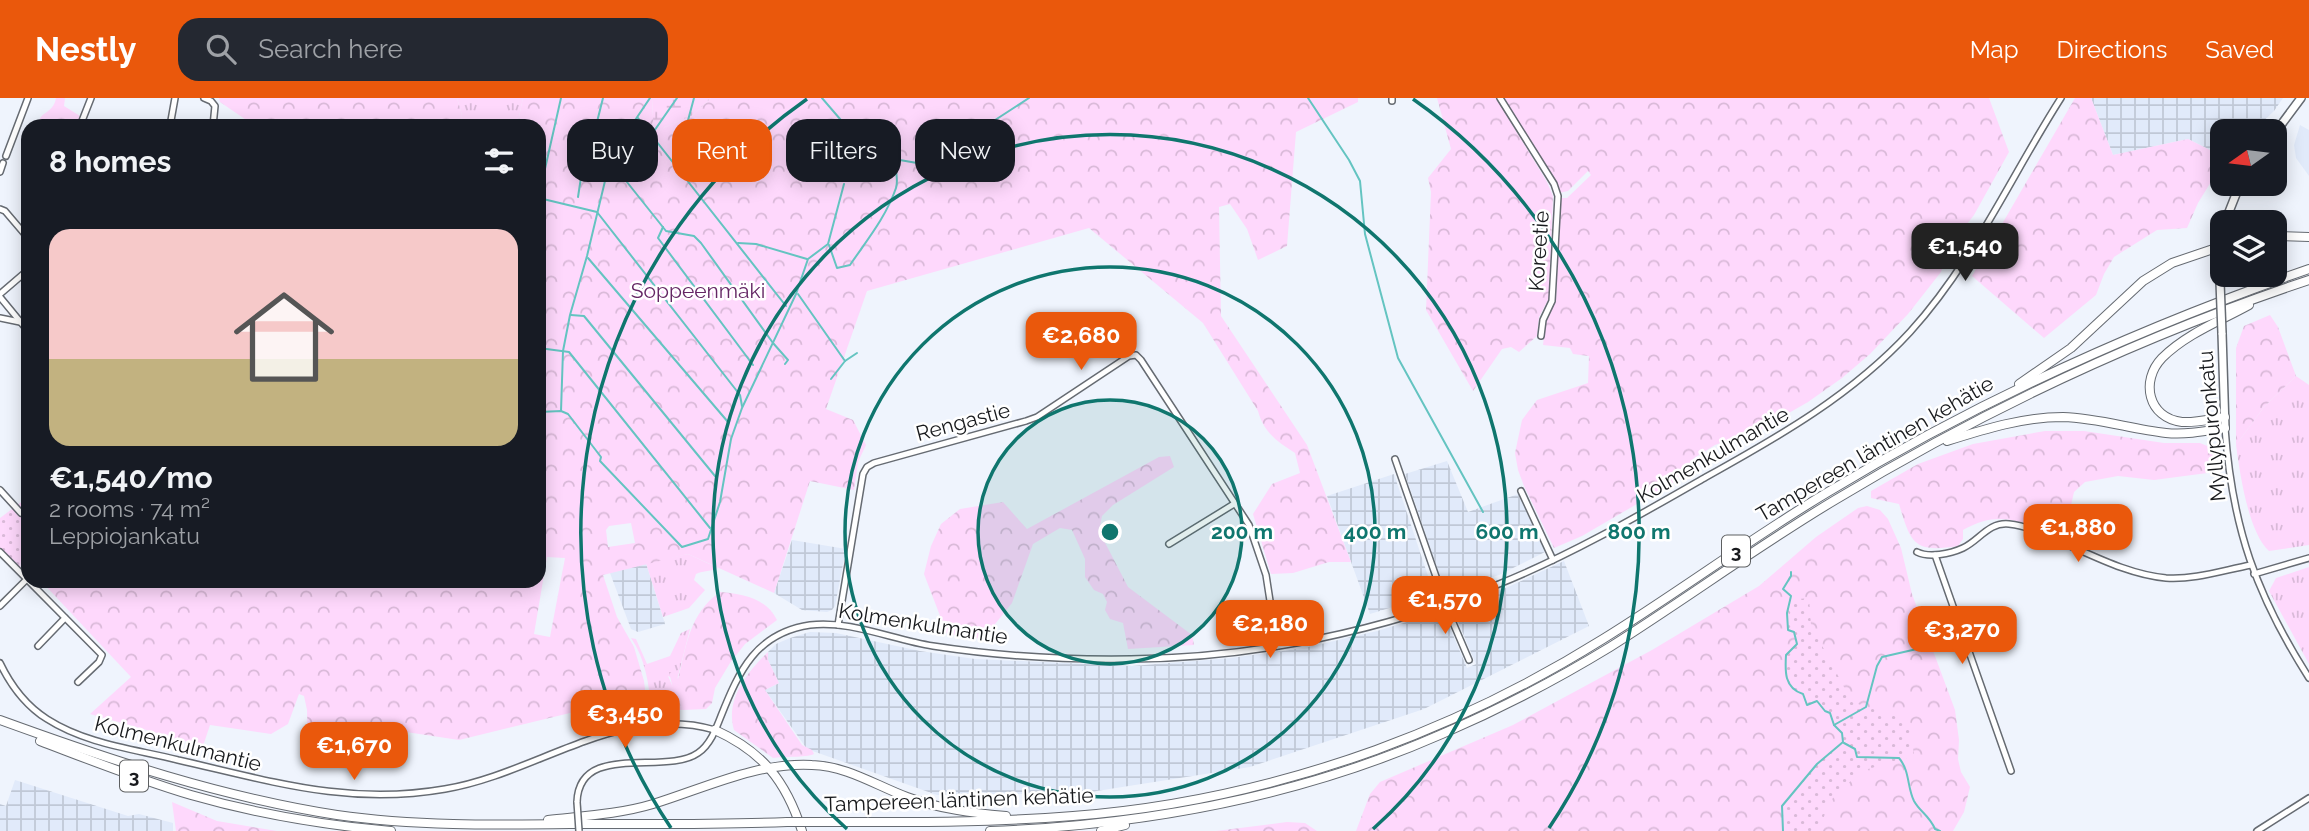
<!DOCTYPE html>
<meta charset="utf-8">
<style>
:root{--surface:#171b24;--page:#242831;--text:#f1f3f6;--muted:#9ea1a6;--accent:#ea580c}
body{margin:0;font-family:Raleway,sans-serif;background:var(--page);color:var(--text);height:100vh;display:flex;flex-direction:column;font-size:26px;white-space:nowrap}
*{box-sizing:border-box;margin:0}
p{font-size:23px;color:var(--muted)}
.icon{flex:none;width:38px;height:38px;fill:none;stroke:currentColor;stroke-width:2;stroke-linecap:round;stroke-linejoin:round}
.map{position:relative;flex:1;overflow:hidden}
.side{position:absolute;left:21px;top:21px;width:525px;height:469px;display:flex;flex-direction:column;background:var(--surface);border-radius:21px;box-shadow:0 4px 18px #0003}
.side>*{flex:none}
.banner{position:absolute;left:567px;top:21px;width:665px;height:63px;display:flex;gap:14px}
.needle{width:46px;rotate:256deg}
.controls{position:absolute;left:2210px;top:21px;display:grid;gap:14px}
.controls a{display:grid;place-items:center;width:77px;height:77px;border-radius:14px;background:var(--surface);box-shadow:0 4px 18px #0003;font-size:35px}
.price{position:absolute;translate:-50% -60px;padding:0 16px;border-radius:14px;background:var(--accent);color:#fff;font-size:23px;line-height:46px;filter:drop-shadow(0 2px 4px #0008)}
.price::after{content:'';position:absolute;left:50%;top:42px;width:21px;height:16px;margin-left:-10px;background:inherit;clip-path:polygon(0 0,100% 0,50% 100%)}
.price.current{background:#222;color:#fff}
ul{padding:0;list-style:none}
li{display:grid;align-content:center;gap:14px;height:371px;padding:0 28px}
li span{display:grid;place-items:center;height:217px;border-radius:21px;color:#555}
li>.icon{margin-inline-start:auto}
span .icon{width:126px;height:126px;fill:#fffc;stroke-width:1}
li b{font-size:30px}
h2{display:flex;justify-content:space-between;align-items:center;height:84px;padding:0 28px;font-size:30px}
.chip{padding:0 24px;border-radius:21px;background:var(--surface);box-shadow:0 4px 18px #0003;font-size:24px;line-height:63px}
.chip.current{background:var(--accent);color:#fff}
header{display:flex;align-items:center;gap:42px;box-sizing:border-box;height:98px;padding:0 35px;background:var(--accent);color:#fff}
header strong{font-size:33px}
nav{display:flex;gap:38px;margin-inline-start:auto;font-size:24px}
.search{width:490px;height:63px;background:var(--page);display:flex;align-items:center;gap:18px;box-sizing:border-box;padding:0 24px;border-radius:21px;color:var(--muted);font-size:26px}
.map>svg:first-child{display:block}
</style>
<header>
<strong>Nestly</strong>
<div class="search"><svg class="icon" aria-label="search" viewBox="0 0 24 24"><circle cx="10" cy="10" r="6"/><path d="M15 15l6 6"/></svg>Search here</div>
<nav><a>Map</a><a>Directions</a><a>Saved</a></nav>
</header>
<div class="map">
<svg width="2309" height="733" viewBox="0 0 2309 733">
<defs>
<pattern id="industrial-grid" width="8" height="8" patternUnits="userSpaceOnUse" patternTransform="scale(1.75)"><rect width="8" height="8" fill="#e1eafa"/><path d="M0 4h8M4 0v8" fill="none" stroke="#c0c8d6"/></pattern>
<pattern id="grass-tufts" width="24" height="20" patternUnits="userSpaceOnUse" patternTransform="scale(1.75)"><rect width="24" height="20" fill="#fed8fc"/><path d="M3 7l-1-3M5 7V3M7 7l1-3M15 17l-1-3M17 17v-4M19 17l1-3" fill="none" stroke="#d9b9d8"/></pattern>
<pattern id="forest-crowns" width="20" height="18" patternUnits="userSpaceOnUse" patternTransform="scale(1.75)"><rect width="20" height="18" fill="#fed8fc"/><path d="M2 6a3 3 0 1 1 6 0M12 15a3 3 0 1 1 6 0" fill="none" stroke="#d9b9d8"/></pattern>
<pattern id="wetland-marsh" width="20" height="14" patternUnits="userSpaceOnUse" patternTransform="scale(1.75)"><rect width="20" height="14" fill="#fed8fc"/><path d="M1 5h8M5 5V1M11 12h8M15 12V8" fill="none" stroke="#d9b9d8"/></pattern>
<pattern id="park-dots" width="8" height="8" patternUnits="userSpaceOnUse" patternTransform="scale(1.75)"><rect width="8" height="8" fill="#fed8fc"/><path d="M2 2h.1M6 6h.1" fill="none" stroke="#d9b9d8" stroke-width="1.8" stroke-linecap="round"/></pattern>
</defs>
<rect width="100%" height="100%" fill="#eff4fd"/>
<polygon fill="#e1eafa" points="2300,27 2309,32 2309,78 2296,60 2294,47"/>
<g fill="url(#industrial-grid)">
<polygon points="2091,0 2283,0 2274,13 2253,33 2222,33 2222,58 2188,41 2113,57"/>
<polygon points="1447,363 1468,414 1518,396 1545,454 1499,477 1446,495 1405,376"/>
<polygon points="1394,376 1433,493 1428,498 1370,516 1327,398"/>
<polygon points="792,442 846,451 835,508 832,512 827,514 802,512 774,495"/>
<polygon points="1564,463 1589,528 1424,611 1250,669 1084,695 937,697 807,651 765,592 779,585 768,562 768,554 776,546 790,540 810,534 836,535 920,553 975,561 1132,568 1231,560 1304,550 1377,533 1443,513 1467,570 1476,566 1452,510 1508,489"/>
<polygon points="646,465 665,526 638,534 631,531 610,475"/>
<polygon points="15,682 128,718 139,716 173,725 173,733 0,733 0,706 6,708"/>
</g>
<g fill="url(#grass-tufts)">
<polygon points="457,0 523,0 517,28 461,28 462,17"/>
<path d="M2296,278L2309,287V447L2269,453C2248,434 2240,375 2236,347L2264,309Z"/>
<path d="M688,456L718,470C711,474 704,472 696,476L694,482L705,492L689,510L663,519L646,465Z"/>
<polygon points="2309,469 2309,566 2269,493 2276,480"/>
<path d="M690,531L677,582L668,578L683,612L651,610C649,586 645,560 631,540L636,541L647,566L670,558L681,535Z"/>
</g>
<g fill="url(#forest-crowns)" fill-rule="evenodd">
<path d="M56,0H65L64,8L80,18L77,28H38C39,12 53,17 56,0Z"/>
<polygon points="219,0 457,0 462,17 461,28 255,28 220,4"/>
<path d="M523,0H652L654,38L665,29L693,17L711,0H1358V4L1296,34L1287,148L1258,162L1247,131L1230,106L1219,109L1221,218L1307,347L1351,464H1329L1293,475L1271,476L1253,416L1272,386L1300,375L1295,355C1277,343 1264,335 1258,313L1203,225L1089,130L867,193L826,311L853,322L866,347L858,364L854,392L810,383L774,495L688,456L603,477L617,519L634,549L644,583L647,607L637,611L570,615L459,642L393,632L308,657L307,612L304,598L299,596L288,626L271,636L210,627L203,648L90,616L131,579L41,483H539V28H517ZM631,425L635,445L608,449L606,432L609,428ZM547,459L565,460L550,539L534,536Z"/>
<polygon points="1437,0 1496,0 1547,84 1553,98 1549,200 1539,219 1537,238 1519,254 1511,249 1502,251 1473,293 1426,212 1431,94 1428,80 1451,51"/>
<polygon points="1502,0 1989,0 2009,54 1974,117 1950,148 1941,174 1908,216 1870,256 1842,280 1808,304 1763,330 1715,347 1694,360 1673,385 1582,438 1554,450 1524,388 1518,372 1515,355 1522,322 1537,302 1588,285 1589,258 1573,256 1570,250 1543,247 1546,221 1556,202 1560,100 1567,100 1591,77 1588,73 1568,93 1559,95 1553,78"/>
<polygon points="2075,0 2091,0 2113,57 2188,41 2222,58 2222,66 2198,105 2187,130 2157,132 2114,159 2104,176 2096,197 2044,240 1972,178"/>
<polygon points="2270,217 2278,229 2296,278 2264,309 2236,347 2236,250 2244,228"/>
<path d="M2045,333H2084L2164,345H2200L2212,350L2215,374L2154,382L2118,378L2085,384L2074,394L2065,434L2061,438C2022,426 2002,410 1963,432V441L1958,448C1914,455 1911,446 1899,406L1871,400V393L1918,366L1973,346Z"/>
<polygon points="1170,358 1174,369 1113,407 1102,418 1099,433 1128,489 1192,537 1194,547 1128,551 1123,525 1110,521 1105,512 1107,504 1103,496 1094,492 1085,479 1085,461 1072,432 1060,430 1033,446 1012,505 983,541 947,536 924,476 931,448 941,426 960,411 1003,404 1027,431 1159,359"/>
<polygon points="1867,408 1880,412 1888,421 1901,450 1912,496 1955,612 1959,642 1958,661 1961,674 1970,689 1964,714 1953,733 1356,733 1370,696 1380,684 1513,627 1652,552 1759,488 1816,439 1858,410"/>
<path d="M720,494C743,496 766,500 777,522L745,546L730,565L715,590L712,605L706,611L683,612L673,591L669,574H674L678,581C687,546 689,516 720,494Z"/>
<path d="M768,554V562L779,585L765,592L802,647L812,652L814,656C805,660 784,658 773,660L734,632C725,602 747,574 768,554Z"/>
<polygon points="172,704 217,723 277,733 176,733"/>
<polygon points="1287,724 1305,725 1317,733 1216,733"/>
</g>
<polygon fill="url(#wetland-marsh)" points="652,0 711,0 693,17 665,29 654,39"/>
<g fill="url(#park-dots)">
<polygon points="28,399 20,472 0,451 0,420"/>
<path d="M1809,500L1811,527L1852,604L1910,623L1914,658L1861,673L1829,704L1819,733H1783L1782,708L1817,666L1843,644L1842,635L1834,627L1830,615L1825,613L1817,604L1807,607L1803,596C1784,590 1785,573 1786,557L1797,546L1795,535L1788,532L1789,502Z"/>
</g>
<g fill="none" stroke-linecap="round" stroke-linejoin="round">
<g stroke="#64c4c1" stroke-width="2">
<polyline points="822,0 871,57 917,65 949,52 1029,0"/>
<polyline points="1308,0 1349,62 1360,83 1365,136 1398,260 1483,414"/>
<polyline points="638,20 786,208"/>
<polyline points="652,36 677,0"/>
<polyline points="611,64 666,133 694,138 701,145 773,245 788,262 785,266"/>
<polyline points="676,67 694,0"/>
<polyline points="542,84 561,0"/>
<polyline points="578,99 584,60 589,56 603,0"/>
<polyline points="539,100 597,114 740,297 742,308"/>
<polyline points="663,129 658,140 753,267"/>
<polyline points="738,145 756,146 807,161"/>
<path d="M829,147L837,170L850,167C867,142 886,119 896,90C899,81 894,73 897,63"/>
<polyline points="588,160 728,324"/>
<polyline points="798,196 845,263"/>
<polyline points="571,217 584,218 715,378"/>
<polyline points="539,250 569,254 710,430"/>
<polyline points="831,281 845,263 857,255"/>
<polyline points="561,313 563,253 570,217 587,158 611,58 650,0"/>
<polyline points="539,314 561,313 568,316 601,359 600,363 682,449 708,441 720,404 731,341 742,310 796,196 808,161 828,146 844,86"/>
<polyline points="1834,627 1866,609 1877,568 1882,559 1930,548"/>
<path d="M1844,645L1855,651L1857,659L1899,660C1910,673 1907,689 1914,703C1920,714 1929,717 1935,731L1940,733"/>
<path d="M1783,733L1782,708L1817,666L1843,644L1842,635L1834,627L1830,615L1825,613L1817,603L1807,607L1803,596C1784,590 1785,573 1786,557L1797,546L1794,534L1788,532L1787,515L1791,498L1783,491L1791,478V474"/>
</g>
<defs>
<g id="minor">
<polyline points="204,0 211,3 215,8 213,28"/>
<polyline points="1392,0 1392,3"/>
<polyline points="1500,0 1554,86 1558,98 1552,203 1543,222 1541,238"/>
<polyline points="80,28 91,0"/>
<polyline points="170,28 175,0"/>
<polyline points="6,58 28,0"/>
<polyline points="0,74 3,65"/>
<polyline points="0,111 5,113 28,140"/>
<polyline points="0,196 28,172"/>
<polyline points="0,199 28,233"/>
<polyline points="0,220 20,224"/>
<path d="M2225,330C2232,429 2256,497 2309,580"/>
<polyline points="1395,361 1448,513 1469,562"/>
<polyline points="0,392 21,415"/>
<polyline points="1521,393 1553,462"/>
<polyline points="1169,446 1234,406"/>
<polyline points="0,454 102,557 99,564 78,584"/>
<path d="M1917,454C1929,460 1950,456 1963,450C1980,442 1988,424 2009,426C2032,428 2055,442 2075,450C2104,463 2134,477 2166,480C2194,482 2224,472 2251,467"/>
<polyline points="1935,457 2011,673"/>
<polyline points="2254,476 2309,460"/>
<polyline points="0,508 26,482"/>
<polyline points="838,527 863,376 867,369 874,365 1026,323 1037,319 1129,258 1136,257 1141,262 1249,427 1266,477 1277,548"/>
<polyline points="38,548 65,520"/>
<path d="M0,565C11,588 25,607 47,621C86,646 134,651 178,662C271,683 348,708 445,691C536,676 621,604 715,632"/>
<path d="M577,704C579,643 665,678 698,655C710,647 716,631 721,618C739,573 756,535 810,527C851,522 893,542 933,548C998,558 1065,562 1131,561C1255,560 1383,533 1499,486C1571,457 1638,418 1706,379C1780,338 1852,297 1910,234C1973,165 2011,78 2061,0"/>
<polyline points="2257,733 2309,700"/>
</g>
<g id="major">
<polyline points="2275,35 2301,0"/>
<polyline points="2225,124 2240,86"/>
<polyline points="2220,184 2222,140"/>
<polyline points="2222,235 2225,330"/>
</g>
<g id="highway">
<polyline points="2275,138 2309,139"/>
<polyline points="2019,286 2071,250 2143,183 2172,165 2222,148"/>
<path d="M2225,319C2211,321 2196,325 2182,324C2148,320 2140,283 2162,260C2186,236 2220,223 2249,207"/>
<path d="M1947,343C1985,331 2023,319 2063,319C2098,320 2131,331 2166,335C2186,337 2206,333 2225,330"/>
<path d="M0,622C110,662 221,699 337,717C414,728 492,727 570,726C642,726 715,727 787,724"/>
<path d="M715,632C763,654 786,683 802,733"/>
<path d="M40,643C90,662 140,682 191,697C257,716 323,727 391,733"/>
<path d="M548,722C583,718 620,716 653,706C705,690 757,664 812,667C847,668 875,687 907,699C939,711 973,715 1006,718"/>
<path d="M812,724C899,724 986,725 1073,718C1176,710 1279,687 1376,652C1455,623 1531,586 1603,541C1679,494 1751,440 1828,394C1980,302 2142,229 2309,171"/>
<path d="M990,733C1145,727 1299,699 1442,636C1500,611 1556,582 1610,549C1686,501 1758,448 1835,402C1984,312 2144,237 2309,182"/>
<polyline points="1101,733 1125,727"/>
</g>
</defs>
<use href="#minor" stroke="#666b72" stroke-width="8"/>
<use href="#major" stroke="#666b72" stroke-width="10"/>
<use href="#highway" stroke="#666b72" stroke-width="10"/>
<use href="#minor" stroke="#fff" stroke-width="5"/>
<use href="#major" stroke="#fff" stroke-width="7"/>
<use href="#highway" stroke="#fff" stroke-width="8"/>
<defs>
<polyline id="minor-bridge" points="577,704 579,733"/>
<polyline id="major-bridge" points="2220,184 2222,235"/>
<polyline id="highway-bridge" points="787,724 812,724"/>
</defs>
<use href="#minor-bridge" stroke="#666b72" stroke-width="8" stroke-linecap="butt"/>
<use href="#major-bridge" stroke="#666b72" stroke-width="10" stroke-linecap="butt"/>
<use href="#highway-bridge" stroke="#666b72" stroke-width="10" stroke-linecap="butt"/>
<use href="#minor-bridge" stroke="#fff" stroke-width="5"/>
<use href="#major-bridge" stroke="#fff" stroke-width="7"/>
<use href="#highway-bridge" stroke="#fff" stroke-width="8"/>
</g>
<circle cx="1110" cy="434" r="132" fill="#0f766e" fill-opacity=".12"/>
<g fill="none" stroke="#0f766e" stroke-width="3.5">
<circle cx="1110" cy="434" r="132"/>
<circle cx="1110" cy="434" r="265"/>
<path d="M847 731A397 397 0 1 1 1373 731"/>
<path d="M671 730A529 529 0 0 1 807 1M1413 1A529 529 0 0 1 1549 730"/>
</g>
<g text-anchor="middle" stroke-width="5" stroke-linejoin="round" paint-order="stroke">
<g fill="#fff" stroke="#5d5f61" stroke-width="2">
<rect x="1722" y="437.5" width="28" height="31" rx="5"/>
<rect x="120" y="662.5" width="28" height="31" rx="5"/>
</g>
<g font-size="19" font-weight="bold" fill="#181a1d">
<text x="1736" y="460">3</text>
<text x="134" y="685">3</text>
</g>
<g font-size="21" fill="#181a1d" stroke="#fff">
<text transform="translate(1539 153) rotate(-86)" y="7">Koreetie</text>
<text transform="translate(963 324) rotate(-15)" y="7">Rengastie</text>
<text transform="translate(2212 328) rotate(-95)" y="7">Myllypuronkatu</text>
<text transform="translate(1875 351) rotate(-30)" y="7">Tampereen läntinen kehätie</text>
<text transform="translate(1713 357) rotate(-30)" y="7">Kolmenkulmantie</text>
<text transform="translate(923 526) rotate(9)" y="7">Kolmenkulmantie</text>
<text transform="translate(178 646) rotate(14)" y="7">Kolmenkulmantie</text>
<text transform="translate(959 702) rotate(-2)" y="7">Tampereen läntinen kehätie</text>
</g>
<g font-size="21" fill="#642664" stroke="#fff">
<text x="698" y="200">Soppeenmäki</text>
</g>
</g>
<circle cx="1110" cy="434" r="10" fill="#0f766e" stroke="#fff" stroke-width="3.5"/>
<g font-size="21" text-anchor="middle" font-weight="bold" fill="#0f766e" stroke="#fff" stroke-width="5" stroke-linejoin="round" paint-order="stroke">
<text x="1242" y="441">200 m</text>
<text x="1375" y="441">400 m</text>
<text x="1507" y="441">600 m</text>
<text x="1639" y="441">800 m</text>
</g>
</svg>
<div class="controls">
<a><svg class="needle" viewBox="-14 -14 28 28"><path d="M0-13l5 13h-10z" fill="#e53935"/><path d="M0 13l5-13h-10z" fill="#9ea1a6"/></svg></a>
<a><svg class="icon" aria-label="layers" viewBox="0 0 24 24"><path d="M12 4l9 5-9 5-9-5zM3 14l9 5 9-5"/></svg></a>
</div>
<b class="price current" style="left:1965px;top:185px">€1,540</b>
<b class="price" style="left:1081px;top:274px">€2,680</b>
<b class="price" style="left:2078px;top:466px">€1,880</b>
<b class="price" style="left:1445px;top:538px">€1,570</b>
<b class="price" style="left:1270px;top:562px">€2,180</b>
<b class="price" style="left:1962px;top:568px">€3,270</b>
<b class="price" style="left:625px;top:652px">€3,450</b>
<b class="price" style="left:354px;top:684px">€1,670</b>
<div class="banner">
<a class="chip">Buy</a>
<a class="chip current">Rent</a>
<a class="chip">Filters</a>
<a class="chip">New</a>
</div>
<section class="side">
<h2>8 homes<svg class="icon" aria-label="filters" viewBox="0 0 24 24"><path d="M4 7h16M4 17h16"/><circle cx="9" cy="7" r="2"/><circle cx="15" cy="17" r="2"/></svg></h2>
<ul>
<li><span style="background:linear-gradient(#f6c9c9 60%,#c2b280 0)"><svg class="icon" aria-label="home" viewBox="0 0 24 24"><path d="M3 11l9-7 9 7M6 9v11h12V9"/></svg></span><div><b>€1,540/mo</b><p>2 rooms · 74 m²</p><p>Leppiojankatu</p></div></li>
</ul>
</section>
</div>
